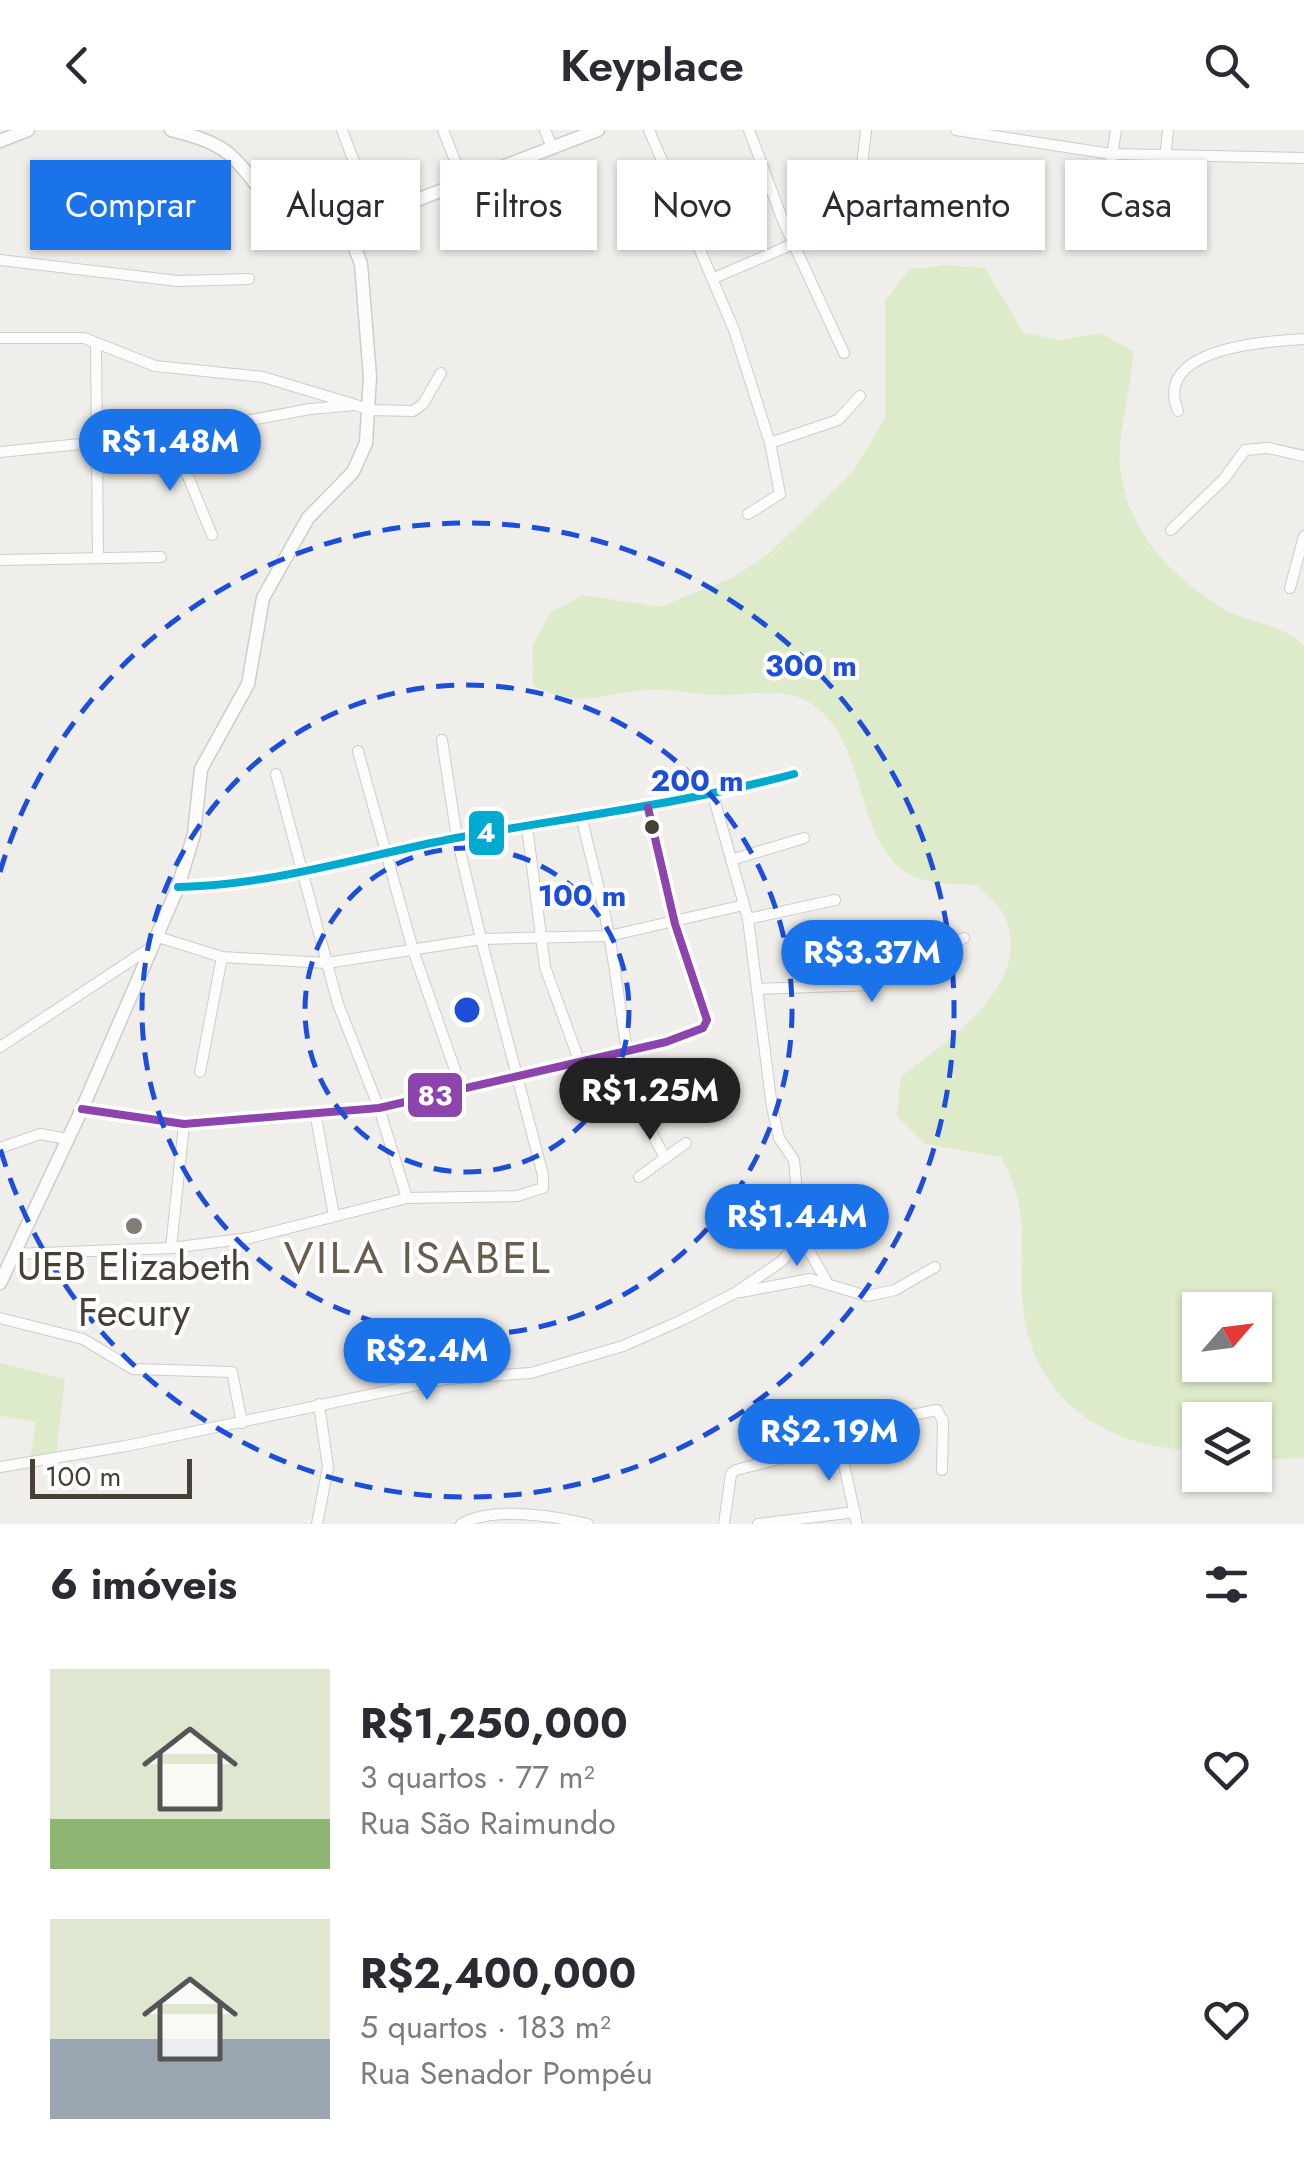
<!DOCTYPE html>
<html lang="pt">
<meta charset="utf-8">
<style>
:root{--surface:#fff;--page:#f7f7f7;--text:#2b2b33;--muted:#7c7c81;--accent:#1a73e8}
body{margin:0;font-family:Jost,sans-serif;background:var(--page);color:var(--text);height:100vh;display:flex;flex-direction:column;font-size:38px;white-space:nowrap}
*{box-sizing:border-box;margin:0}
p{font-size:32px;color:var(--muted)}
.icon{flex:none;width:55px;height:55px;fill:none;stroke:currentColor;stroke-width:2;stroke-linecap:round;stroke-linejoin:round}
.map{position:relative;height:1394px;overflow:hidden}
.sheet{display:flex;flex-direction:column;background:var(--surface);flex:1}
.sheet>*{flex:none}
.guide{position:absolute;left:30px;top:30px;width:1245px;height:90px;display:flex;gap:20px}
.needle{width:65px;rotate:62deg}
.controls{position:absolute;left:1182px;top:1162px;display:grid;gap:20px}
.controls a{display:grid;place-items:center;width:90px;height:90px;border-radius:0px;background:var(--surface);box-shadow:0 2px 8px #0004;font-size:50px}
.scale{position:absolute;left:30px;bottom:25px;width:162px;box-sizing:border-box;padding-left:10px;border:5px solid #474036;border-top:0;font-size:28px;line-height:35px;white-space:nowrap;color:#474036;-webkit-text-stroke:8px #fff;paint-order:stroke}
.price{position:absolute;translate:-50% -85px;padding:0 22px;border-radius:35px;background:var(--accent);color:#fff;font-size:32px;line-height:65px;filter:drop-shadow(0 2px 5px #0008)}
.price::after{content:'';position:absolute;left:50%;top:60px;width:30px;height:22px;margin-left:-15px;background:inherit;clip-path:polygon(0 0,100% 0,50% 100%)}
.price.active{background:#222;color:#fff}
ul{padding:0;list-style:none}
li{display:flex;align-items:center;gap:30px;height:250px;padding:0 50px}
li span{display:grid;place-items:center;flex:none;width:280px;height:200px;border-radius:0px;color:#555}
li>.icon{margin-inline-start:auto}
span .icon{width:120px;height:120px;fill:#fffc;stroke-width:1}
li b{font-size:42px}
h2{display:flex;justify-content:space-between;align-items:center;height:120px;padding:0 50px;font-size:42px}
.tag{padding:0 35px;border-radius:0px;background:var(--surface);box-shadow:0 2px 8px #0004;font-size:35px;line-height:90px}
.tag.active{background:var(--accent);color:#fff}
header{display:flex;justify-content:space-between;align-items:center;height:130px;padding:0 50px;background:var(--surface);font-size:45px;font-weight:600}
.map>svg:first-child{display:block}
</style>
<header><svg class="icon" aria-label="back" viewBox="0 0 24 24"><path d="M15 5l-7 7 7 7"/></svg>Keyplace<svg class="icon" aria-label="search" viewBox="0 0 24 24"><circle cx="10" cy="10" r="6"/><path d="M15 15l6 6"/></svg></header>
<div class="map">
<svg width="1304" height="1394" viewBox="0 0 1304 1394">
<rect width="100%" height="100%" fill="#f0eeea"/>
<g fill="#deebca" fill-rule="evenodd">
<path d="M947,135L985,138L1024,203L1062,210L1101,203L1133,221C1132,259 1118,296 1120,334C1125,400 1170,445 1222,478C1247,494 1283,493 1304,516V1328L1255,1330V1290H1200V1320C1114,1321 1036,1275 1024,1184C1015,1121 1035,1091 1001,1027L925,1014L897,986L901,947C947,910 1038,853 1003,783C997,773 985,763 977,755C951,754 916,755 896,735C852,689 865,602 805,570C783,559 754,564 730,565C702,567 673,557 645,560C591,565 589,579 533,556L532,517L551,482L584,465L659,477L732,448L767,425L852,343L885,288V170L910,139ZM1200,1180H1255V1235H1200Z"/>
<polygon points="0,1233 65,1249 56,1325 30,1330 36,1292 0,1286"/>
</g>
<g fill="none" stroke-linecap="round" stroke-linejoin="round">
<defs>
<g id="minor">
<polyline points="342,0 375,87"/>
<polyline points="443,0 463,51"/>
<polyline points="545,0 552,17"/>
<polyline points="649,0 734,200 770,313 780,364 748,384"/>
<polyline points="749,0 783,91 844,223"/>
<polyline points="956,0 1111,24 1304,28"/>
<polyline points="1165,28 1168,0"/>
<polyline points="1109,112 1107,58 1116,0"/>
<polyline points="0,130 178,151 249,149"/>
<polyline points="714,148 849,90 860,54 866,0"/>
<polyline points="0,208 84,208 155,236 263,247 353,274"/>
<polyline points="96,215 98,428"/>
<path d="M1178,281C1152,218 1266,211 1304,209"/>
<polyline points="171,305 212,405"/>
<polyline points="770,313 838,290 860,266"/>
<polyline points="0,322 171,305 310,279 356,275 369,280 413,281 423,274 441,243"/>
<polyline points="1171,400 1224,349 1245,320 1268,318 1304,326"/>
<polyline points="0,430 161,427"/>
<polyline points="1290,458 1304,406"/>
<polyline points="358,621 413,820 461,957"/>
<polyline points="276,644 338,874 379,978 407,1068"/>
<polyline points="713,665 748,789 772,977 779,1008 794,1030 801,1107 827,1152"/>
<path d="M582,689C591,730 603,770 610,811C624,885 624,961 665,1027"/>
<polyline points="527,697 545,837 579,930"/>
<polyline points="731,730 804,708"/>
<path d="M178,757C274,755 362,726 456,708C569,687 683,674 794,644"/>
<polyline points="748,789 835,770"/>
<polyline points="155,806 222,827 327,833 481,809 609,806 744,775"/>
<polyline points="758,859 871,855 964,808"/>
<polyline points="0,917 150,818"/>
<polyline points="200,942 222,827"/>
<polyline points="82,979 184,994 379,978 666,912 703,898 707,890 675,794 648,678"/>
<polyline points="315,982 334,1086"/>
<polyline points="0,1018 40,1004 67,1009"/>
<polyline points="639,1047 686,1013"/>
<polyline points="171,1118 184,994"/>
<polyline points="14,1124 171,1118 249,1108 407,1068 517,1066 543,1058 543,1045 481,809 457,708 442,610"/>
<polyline points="741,1162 810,1149 867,1166 895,1160 935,1137"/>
<polyline points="0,1188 83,1209 133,1239 232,1242 242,1293"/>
<polyline points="838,1307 857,1394"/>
<polyline points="0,1337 126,1316 445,1249 531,1243 623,1216 680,1191 735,1163 782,1131 801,1107"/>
<polyline points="317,1394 328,1337 319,1274"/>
<path d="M461,1394C493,1376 553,1386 588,1394"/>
<polyline points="724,1394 731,1344 736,1340 823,1318 857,1296 937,1280 943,1291 942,1340"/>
<polyline points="758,1394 855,1382"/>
</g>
<g id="tertiary">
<path d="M171,0C190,5 214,11 229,24C276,65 268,111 347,97L598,0"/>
<polyline points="0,11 28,0"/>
<polyline points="0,1153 82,979 178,757 194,704 201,639 248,554 263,468 308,388 353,342 366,313 370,247 361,134 347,97"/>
</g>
</defs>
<use href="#minor" stroke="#ceccc7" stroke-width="12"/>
<use href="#tertiary" stroke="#ceccc7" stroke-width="15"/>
<use href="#minor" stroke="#fdfcfc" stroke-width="10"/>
<use href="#tertiary" stroke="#fdfcfc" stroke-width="12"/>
<defs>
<path id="bus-1" d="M178,757C274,755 362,726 456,708C569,687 683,674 794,644"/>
<polyline id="bus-2" points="82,979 184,994 379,978 666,912 703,898 707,890 675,794 648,678"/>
</defs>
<use href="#bus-1" stroke="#fff" stroke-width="15"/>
<use href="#bus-2" stroke="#fff" stroke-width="15"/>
<use href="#bus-1" stroke="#00a9ce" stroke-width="8"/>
<use href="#bus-2" stroke="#8e44ad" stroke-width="8"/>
</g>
<g fill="none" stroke="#1d4ed8" stroke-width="5" stroke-dasharray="18 12">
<circle cx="467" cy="880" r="162"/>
<circle cx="467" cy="880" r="325"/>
<path d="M0 742A487 487 0 1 1 0 1018"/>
</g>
<circle fill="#474036" stroke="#fff" stroke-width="4" cx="652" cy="697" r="9"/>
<circle fill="#827d75" stroke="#fff" stroke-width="4" cx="134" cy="1096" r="10"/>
<g text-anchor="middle" stroke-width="8" stroke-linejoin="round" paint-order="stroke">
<g font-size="40" fill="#474036" stroke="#fff">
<text x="134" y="1150">UEB Elizabeth<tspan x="134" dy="46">Fecury</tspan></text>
</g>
<g font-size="45" letter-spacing="2.5" fill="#695d4d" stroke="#fff">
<text x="418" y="1143">VILA ISABEL</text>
</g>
</g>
<circle cx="467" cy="880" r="15" fill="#1d4ed8" stroke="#fff" stroke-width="5"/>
<g font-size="30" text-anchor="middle" font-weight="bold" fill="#1d4ed8" stroke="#fff" stroke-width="8" stroke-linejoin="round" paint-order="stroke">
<text x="811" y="546">300 m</text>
<text x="697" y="661">200 m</text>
<text x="582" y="776">100 m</text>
</g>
<g stroke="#fff" stroke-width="4">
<rect x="467" y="679" width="39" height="48" rx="10" fill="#00a9ce"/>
<rect x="406" y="941" width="58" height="48" rx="10" fill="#8e44ad"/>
</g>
<g font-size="28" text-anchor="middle" font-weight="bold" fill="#fff">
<text x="486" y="712">4</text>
<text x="435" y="975">83</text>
</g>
</svg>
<div class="controls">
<a><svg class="needle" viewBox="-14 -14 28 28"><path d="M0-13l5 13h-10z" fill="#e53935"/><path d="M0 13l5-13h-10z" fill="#7c7c81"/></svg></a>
<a><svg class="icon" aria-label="layers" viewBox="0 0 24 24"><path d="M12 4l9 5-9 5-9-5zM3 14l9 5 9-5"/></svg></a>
</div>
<div class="scale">100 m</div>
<b class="price" style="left:170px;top:364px">R$1.48M</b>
<b class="price" style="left:872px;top:875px">R$3.37M</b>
<b class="price active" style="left:650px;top:1013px">R$1.25M</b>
<b class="price" style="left:797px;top:1139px">R$1.44M</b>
<b class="price" style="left:427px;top:1273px">R$2.4M</b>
<b class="price" style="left:829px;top:1354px">R$2.19M</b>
<div class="guide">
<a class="tag active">Comprar</a>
<a class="tag">Alugar</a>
<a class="tag">Filtros</a>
<a class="tag">Novo</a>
<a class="tag">Apartamento</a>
<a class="tag">Casa</a>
</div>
</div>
<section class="sheet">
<h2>6 imóveis<svg class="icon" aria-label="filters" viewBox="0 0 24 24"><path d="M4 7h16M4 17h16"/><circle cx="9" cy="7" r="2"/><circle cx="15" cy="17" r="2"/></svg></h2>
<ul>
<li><span style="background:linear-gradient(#dfe7d0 75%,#8fb573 0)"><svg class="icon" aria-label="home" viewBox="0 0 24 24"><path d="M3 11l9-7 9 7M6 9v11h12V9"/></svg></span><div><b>R$1,250,000</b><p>3 quartos · 77 m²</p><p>Rua São Raimundo</p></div><svg class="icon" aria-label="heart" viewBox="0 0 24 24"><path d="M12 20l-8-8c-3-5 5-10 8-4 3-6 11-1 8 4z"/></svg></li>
<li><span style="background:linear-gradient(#dfe7d0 60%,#9aa5b1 0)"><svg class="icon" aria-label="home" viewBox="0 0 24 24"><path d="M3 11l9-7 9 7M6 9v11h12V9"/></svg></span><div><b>R$2,400,000</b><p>5 quartos · 183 m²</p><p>Rua Senador Pompéu</p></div><svg class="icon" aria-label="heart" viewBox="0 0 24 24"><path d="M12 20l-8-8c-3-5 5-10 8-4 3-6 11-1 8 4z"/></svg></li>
</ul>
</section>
